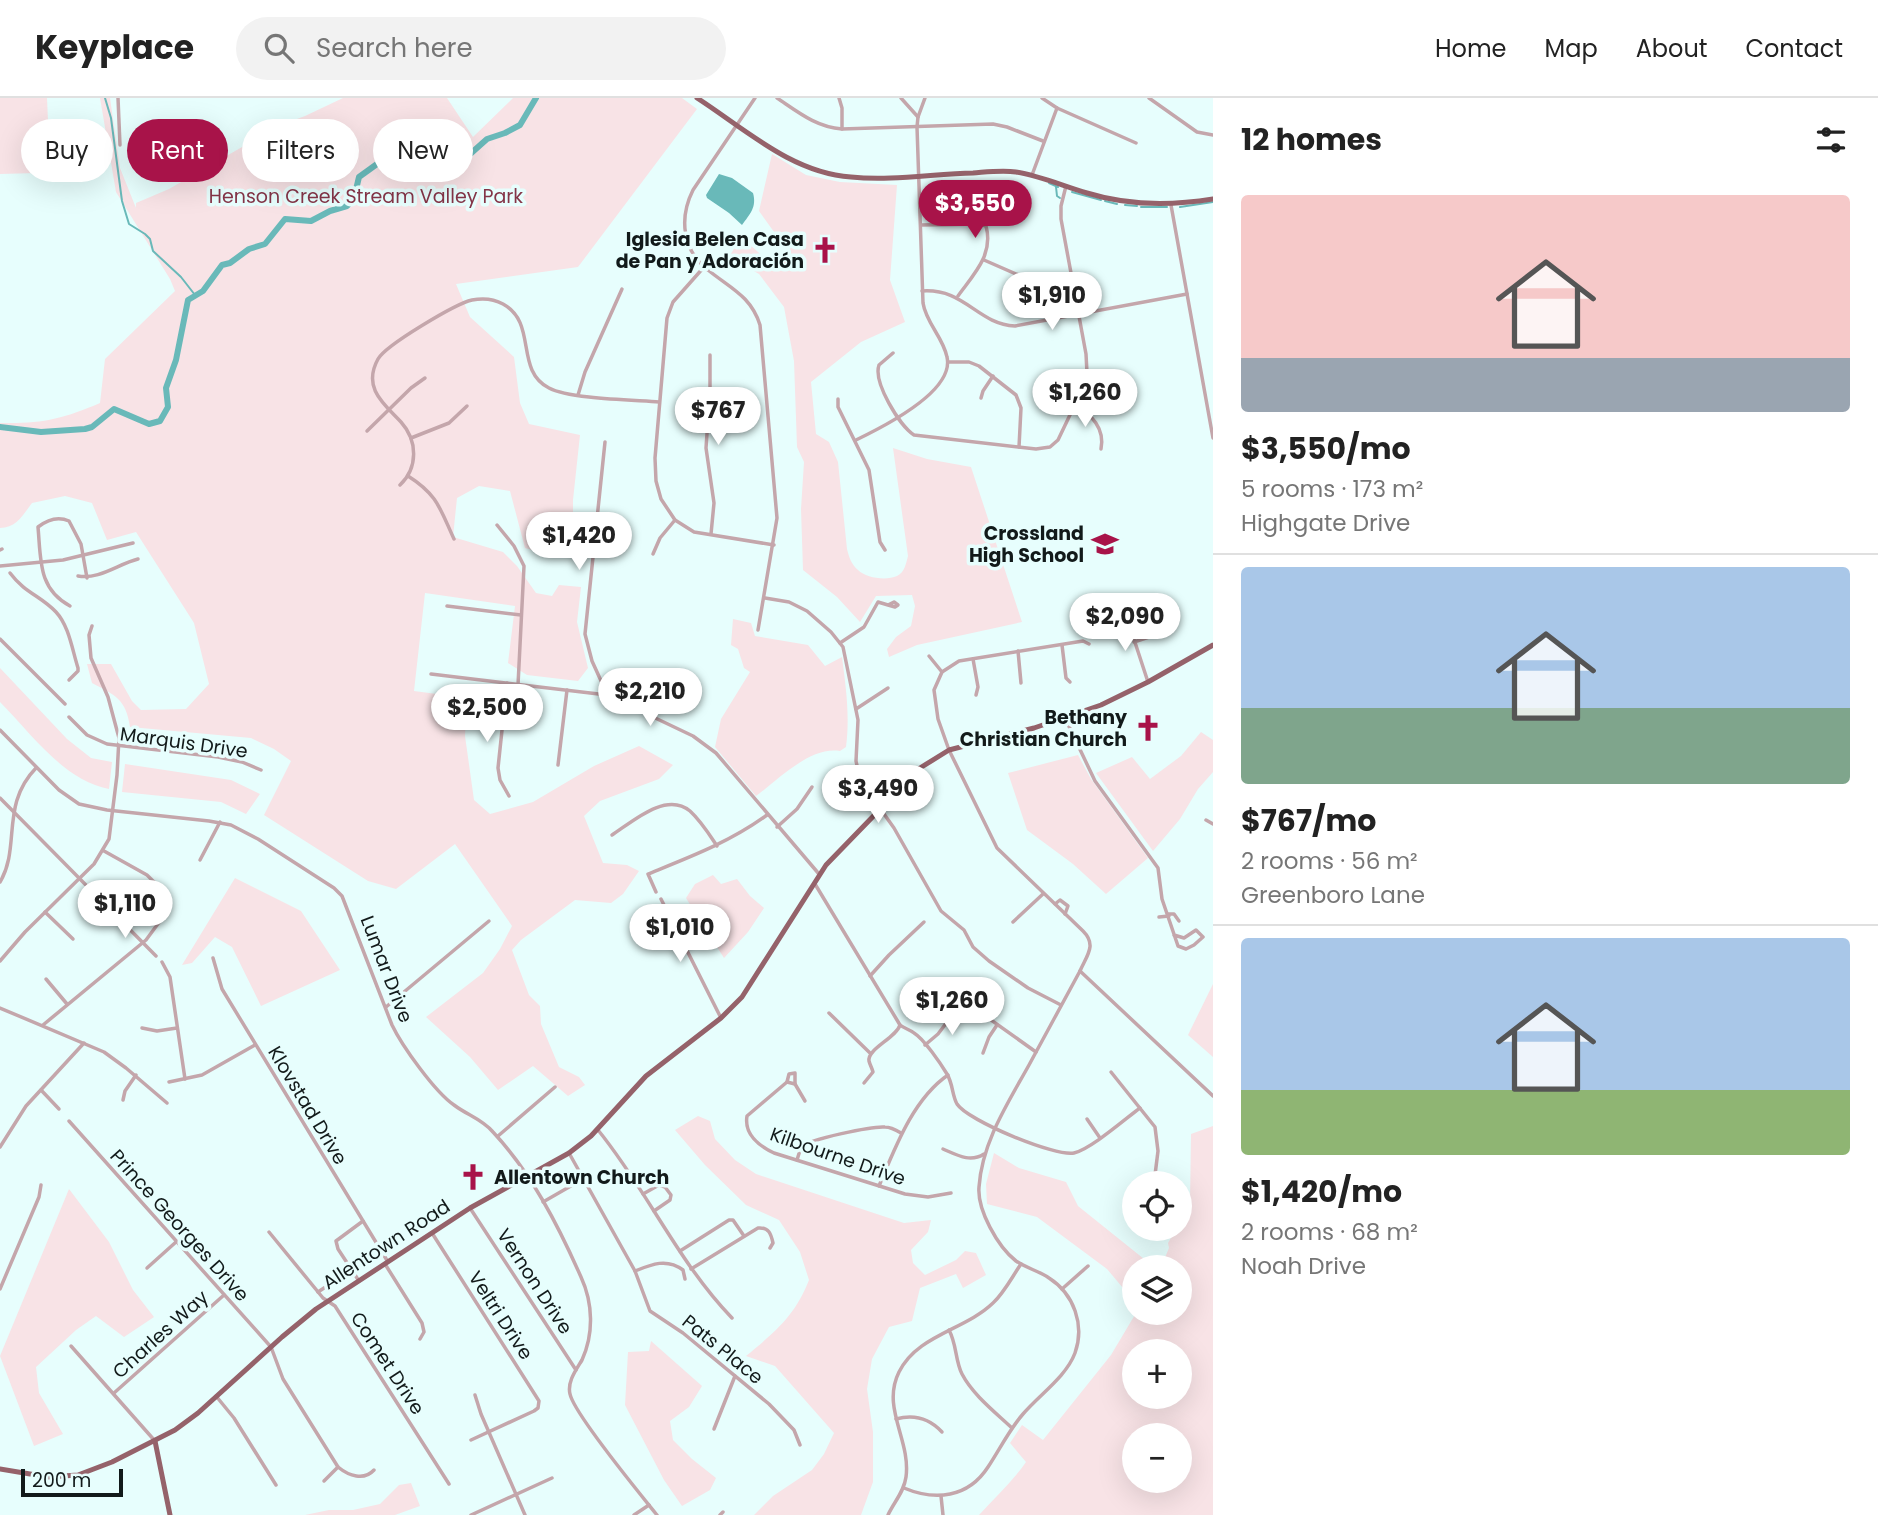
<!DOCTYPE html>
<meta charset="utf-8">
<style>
:root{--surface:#fff;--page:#f2f2f2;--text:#222;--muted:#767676;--line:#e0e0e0;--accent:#a81349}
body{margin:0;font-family:Poppins,sans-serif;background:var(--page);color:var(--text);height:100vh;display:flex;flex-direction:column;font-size:26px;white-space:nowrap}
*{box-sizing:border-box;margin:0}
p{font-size:23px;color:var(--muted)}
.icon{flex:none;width:38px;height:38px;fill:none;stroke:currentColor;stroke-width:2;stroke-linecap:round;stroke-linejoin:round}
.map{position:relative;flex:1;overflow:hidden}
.details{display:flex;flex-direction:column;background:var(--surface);width:665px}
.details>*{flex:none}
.banner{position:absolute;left:21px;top:21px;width:665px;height:63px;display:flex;gap:14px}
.controls{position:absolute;left:1122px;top:1073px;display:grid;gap:14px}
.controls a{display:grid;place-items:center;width:70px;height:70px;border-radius:50%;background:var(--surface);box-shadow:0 7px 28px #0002;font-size:35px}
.scale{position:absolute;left:21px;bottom:18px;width:102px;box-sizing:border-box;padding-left:7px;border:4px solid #121a1a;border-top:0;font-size:19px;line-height:24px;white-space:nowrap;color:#121a1a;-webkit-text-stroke:5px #e7fefd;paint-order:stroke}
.price{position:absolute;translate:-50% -60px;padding:0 16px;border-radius:24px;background:#fff;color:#222;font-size:23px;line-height:46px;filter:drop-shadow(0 2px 4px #0008)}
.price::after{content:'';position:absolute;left:50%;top:42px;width:21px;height:16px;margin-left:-10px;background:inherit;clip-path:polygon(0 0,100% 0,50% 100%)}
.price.active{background:var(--accent);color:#fff}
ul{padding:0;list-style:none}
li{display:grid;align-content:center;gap:14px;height:371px;padding:0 28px}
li+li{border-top:2px solid var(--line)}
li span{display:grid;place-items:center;height:217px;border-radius:7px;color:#555}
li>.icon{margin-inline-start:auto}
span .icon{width:126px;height:126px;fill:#fffc;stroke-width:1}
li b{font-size:30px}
h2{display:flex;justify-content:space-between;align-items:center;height:84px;padding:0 28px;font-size:30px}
.chip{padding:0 24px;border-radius:32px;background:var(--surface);box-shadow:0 7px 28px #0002;font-size:24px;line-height:63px}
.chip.active{background:var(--accent);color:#fff}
header{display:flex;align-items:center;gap:42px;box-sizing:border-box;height:98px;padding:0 35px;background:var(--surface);border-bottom:2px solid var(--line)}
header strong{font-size:33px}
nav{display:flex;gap:38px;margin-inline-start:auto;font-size:24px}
.search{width:490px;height:63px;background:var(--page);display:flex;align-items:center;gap:18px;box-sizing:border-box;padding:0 24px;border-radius:38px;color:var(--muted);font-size:26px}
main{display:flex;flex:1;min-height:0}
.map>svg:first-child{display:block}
</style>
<header>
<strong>Keyplace</strong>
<div class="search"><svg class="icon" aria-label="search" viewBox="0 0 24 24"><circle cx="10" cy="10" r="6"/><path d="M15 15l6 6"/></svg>Search here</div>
<nav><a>Home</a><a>Map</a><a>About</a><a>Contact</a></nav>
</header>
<main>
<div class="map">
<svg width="1213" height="1417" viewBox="0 0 1213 1417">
<rect width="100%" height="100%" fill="#e7fefd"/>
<g fill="#f8e3e6" fill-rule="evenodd">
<polygon points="0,0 47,0 48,23 35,28 32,51 37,75 0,76"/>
<path d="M100,0H110L120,70L136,110V105L169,91L256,41L254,37L305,18L343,0H447L473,39L513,0H682L697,11L578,169L456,186L470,219L514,259L520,305L529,326L580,337L573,402V453L554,458L525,450L510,393L479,388L457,400L453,439L503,454L517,468L536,495L552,498L559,487L581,489L577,524L588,570L578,583L527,577L508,565L515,508L425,495L414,593L467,600L465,638L474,702L490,716L533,704L594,668L639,648L673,667L659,681L600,703L584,718L603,765L627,767L639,773L623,796L611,805L575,802L521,842L512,852L529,897L540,908L541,926L559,969L579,979L585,987L568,998L533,968L498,992L470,959L426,919L483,875L500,851L512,828L455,746L396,791L368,783L264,717L291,663L274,651L251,640L130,629C126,601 115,597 92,585L87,566H111L132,603L141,612L186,611L209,586L194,525L136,434L107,442L92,405L65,398L32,405C23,417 16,430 0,430V325C41,326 63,321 100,305L105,261L175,193L170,181L116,94Z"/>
<path d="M772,56L806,77L840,84L897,87L890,182L905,224L861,244L811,284L816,336L829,344L838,364L847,451C849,459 851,466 858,472C866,480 886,483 897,478C905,474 906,465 908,458L893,350L927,361L971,369L1022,524L917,547L889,559L887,551L896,539L911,528L915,508L912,497L876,498L860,524L837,499L803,472L801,411L804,364L797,349L794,263L784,209L759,176L729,159L741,139L774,168L787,152L759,113Z"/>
<path d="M733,521L751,525L755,538L808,547L825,568L842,559C846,590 850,618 846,649L840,653C810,648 778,682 756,698L715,649L721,621L750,574L744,570L738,551L731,547Z"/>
<path d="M0,570L67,641L91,660L112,664L109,691C63,682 32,636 0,604Z"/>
<polygon points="1201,634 1213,642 1213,674 1198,691 1180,721 1153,753 1096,675 1132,659 1150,681 1181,658"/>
<polygon points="1078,657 1091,681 1148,760 1106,796 1073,766 1027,732 1008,675"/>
<polygon points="125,666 231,682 260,696 246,716 221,704 122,694"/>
<polygon points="713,777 721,786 737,781 750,798 764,810 748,834 724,860 686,800 695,786"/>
<polygon points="235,780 301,813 340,872 261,908 232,849 215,839 192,865 182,867"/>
<polygon points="1213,886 1213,959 1188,937"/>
<path d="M698,1018L710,1023L715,1041L735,1062L756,1076L904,1125L931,1122L928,1134L911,1152L913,1165L925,1177L956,1162L965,1153L976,1155L986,1177L963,1190L956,1176L920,1190L912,1223L889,1229L872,1261L867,1291L873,1334V1384L861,1417H754L773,1398L812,1372L824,1356L834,1335L775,1268L746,1258C775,1234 795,1218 809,1182L800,1154L779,1122L746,1107L705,1067L675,1032Z"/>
<path d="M1213,1028V1417H979C995,1399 1013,1383 1026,1364L1010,1345L1022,1327L1043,1342L1111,1257L1136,1215L1180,1214V1169H1161L1169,1150L1168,1145L1176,1131L1180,1130V1125L1190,1104L1191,1036ZM1134,1253H1180V1298H1134ZM1134,1337H1180V1382H1134Z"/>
<polygon points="994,1055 1019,1070 1066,1084 1078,1108 1154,1169 1134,1169 1134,1203 1107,1171 1037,1119 987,1106 986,1086"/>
<polygon points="69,1091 109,1144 133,1192 154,1219 124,1239 96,1218 76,1232 36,1269 39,1295 63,1336 34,1348 0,1258"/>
<polygon points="651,1243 702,1288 689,1309 670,1323 673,1342 692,1361 716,1380 710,1392 682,1408 664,1382 625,1307 628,1254 649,1253"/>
<polygon points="411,1385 420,1408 395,1417 305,1417 329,1412 353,1412 380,1406 399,1387"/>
</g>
<path fill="#69b9b9" d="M719,76L732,80L753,95C757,109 750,116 742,127L729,115L707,100L706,97Z"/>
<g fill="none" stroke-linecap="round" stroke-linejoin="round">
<g stroke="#69b9b9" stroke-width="2">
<polyline points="105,0 111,20 122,103 129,126 145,136 150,141 153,153 181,179 195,197"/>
<polyline points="1049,85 1058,89"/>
<polyline points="1056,89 1057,98 1060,100"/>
<polyline points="1072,94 1101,102"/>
<polyline points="1105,103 1117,106"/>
<polyline points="1125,107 1137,108"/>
<polyline points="1141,109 1167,109"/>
<polyline points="1180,109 1213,104"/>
</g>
<polyline stroke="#69b9b9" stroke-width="6" points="0,329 41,334 85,331 92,329 114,311 149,326 160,323 168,309 166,290 176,262 188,202 203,193 222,167 230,165 249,151 265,146 285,121 311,123 330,113 347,108 354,100 359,79 377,66 386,66 415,73 439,74 459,66 487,41 505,35 520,27 536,0"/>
<g stroke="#c4a6ab" stroke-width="3.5">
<polyline points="118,0 120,47"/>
<path d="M755,0L693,92C679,120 682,152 708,172C730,190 751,198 760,227L777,420L758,532"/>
<path d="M777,0C798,14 816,29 842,31L993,26L1007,29L1043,43"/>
<polyline points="839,0 842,10 842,31"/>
<polyline points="901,0 918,19"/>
<polyline points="1042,0 1057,10 1136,45"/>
<polyline points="1149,0 1197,34 1213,37"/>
<polyline points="1032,77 1057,10"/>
<polyline points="1171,107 1213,340"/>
<path d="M921,127L980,126L986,128C994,157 973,177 958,198"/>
<polyline points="984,162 1023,179"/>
<polyline points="704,169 673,204 667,220 655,360 656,383 661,401 675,422 694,434 774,447"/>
<path d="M922,193C965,190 977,226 1015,228L1187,196"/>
<path d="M893,255L879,267C873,284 899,327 914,337L1036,351L1050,349L1058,342L1079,298L1087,275L1086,256L1061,121V108L1066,88"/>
<polyline points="710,257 710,292 706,350 714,405 711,436"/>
<polyline points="948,264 969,264 979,268 1016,297 1021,310 1019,349"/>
<polyline points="578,297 585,274 622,191"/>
<polyline points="981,300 983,293 993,278"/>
<polyline points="838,301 838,309 869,372 880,444 885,452"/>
<path d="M1075,308C1092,316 1105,331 1101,351"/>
<polyline points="367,333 411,290 425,280"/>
<polyline points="411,340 449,325 467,308"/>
<path d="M856,342C881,330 955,294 947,259C943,239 926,225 923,205L917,29L918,19L925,0"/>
<polyline points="605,344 585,536 592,563 607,596"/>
<path d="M408,378C438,397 440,411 454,441"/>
<path d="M400,387C418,370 418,343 401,324C384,306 362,290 378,261C386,247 455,206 472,202C482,200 494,201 503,206C538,225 514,272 549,290C569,301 634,302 659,304"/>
<polyline points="497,427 514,448 524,468 518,587"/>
<polyline points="0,452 2,451"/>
<polyline points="653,456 660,440 675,422"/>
<polyline points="0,468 63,462 133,445"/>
<path d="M10,475C25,495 41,498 56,514C69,528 72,551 78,570V573L69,582"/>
<path d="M78,478C99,482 118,466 138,461"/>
<polyline points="765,500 789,504 807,513 831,534 843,549 858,622 856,663 859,677 869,695 894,730 941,813 964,832 973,849 989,863 1028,890 1061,907"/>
<path d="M70,508C38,491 41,462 38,429C47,422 58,418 69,423L81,446L87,480"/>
<polyline points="447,508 521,517"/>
<polyline points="1126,517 1148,584"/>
<polyline points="0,541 65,606"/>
<polyline points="1134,544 1167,533"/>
<polyline points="840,545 864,529 878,504 888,507 894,504 898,507 895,509 888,507"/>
<polyline points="1062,547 1066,580 1070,584"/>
<polyline points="1018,553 1021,585"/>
<polyline points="929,558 942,574"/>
<polyline points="973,561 978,589 976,597"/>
<polyline points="431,576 607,597 693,638 716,655 819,776"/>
<polyline points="507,585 498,670 500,682 509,698"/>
<polyline points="856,611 888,590"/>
<polyline points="69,619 87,637 107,646 218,659 242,664 261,672"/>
<polyline points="1065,620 1095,683 1158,770 1162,801 1177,845 1178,848 1186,851 1194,847 1203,839 1196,832 1184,840 1174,837"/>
<path d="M0,632L59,692L79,706L107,712L209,723L231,727L258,741L334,790L342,798L392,927C402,948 435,994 454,1007C467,1017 482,1021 493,1034C532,1076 558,1127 581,1179C593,1205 594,1236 582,1262C576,1272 567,1284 570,1296C574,1316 641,1397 657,1417"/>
<polyline points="558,667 567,592"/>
<polyline points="0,700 156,858"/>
<polyline points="1206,722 1213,726"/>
<polyline points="777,729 797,711 812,689"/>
<path d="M612,737C632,724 666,693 690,713C701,723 709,736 717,748"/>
<polyline points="200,762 220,724"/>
<path d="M0,784C21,749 0,707 36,670"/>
<path d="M815,786L900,927C905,931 909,931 914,935C924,941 941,966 947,976C953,986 952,997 957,1006C968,1023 1056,1059 1074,1055C1091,1051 1125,1021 1140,1010"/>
<path d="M656,794L648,776C690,759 730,744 767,717"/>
<polyline points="661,801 721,920"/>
<polyline points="1055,806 1060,802 1068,808 1065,816"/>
<polyline points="45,814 73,841"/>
<polyline points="1168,816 1174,816 1179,823"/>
<polyline points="1159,819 1169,818"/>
<polyline points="1013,824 1043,796"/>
<polyline points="213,860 222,891 388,1164"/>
<polyline points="0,863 25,834 94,766 109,741 117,677 119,640 108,599 91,560 89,537 92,528"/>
<polyline points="162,864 170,879 185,981"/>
<polyline points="1080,873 1213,998"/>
<polyline points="870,878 889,857 924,824"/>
<polyline points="46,881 67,906"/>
<polyline points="960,907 962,902 966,902 977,912 1036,954"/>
<polyline points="386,909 489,823"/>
<polyline points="0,910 104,954 126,970 167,1005"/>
<polyline points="829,915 870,955"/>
<polyline points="43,927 146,842 160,823 162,802 155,785 147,777 104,753"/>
<polyline points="142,930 157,933 177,930"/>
<polyline points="925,947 938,936 960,907 969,906"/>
<polyline points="983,955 989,939 997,927"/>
<polyline points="1111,974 1155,1029 1158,1053 1154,1085"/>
<polyline points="169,984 202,977 255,947"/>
<polyline points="787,984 789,976 795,975 795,986 805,1003"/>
<path d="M864,985L873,974C872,970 870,967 869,963C867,951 896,940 900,927"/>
<path d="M795,986L787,984L747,1018C744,1036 759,1048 774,1055L905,1096L928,1099L951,1095"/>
<polyline points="41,992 59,1011"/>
<polyline points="123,1002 125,993 136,977"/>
<polyline points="1087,1021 1100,1040"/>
<path d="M69,1023L271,1249L283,1281L338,1369C349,1378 364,1383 374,1372"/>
<path d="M598,1032C647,1092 678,1164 732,1220"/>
<polyline points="498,1038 555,989"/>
<polyline points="0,1049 26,1008 84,945"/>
<path d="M943,1051C957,1057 970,1065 984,1056"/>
<polyline points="569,1055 635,1173 650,1213 683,1235 769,1306 794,1332 800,1347"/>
<path d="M797,1062L801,1049C810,1041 872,1028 885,1029C891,1029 896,1032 901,1035"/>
<path d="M879,1088C895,1050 913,1001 948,977"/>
<polyline points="643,1096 659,1087 665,1089 671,1097 670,1102 654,1113"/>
<polyline points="543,1104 583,1081"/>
<polyline points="470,1110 576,1272"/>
<polyline points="269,1134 323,1200 335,1208 449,1386"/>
<polyline points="432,1135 539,1303 538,1310 534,1313 471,1342"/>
<polyline points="680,1153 729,1122 733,1122 744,1138"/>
<polyline points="385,1166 422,1225 424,1234 420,1241"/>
<polyline points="147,1170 176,1144"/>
<path d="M691,1171L758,1130C769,1129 771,1136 773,1145L770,1150"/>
<path d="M635,1173C652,1166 667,1160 683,1172L685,1181"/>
<polyline points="359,1183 338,1151 336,1143 363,1123"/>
<polyline points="0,1191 39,1099 41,1087"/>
<polyline points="1062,1191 1088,1168"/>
<polyline points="318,1194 351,1172"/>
<path d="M949,1232C957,1247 955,1262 962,1276C973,1297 995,1314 1012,1330"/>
<polyline points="71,1248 155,1343"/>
<polyline points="114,1295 224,1197"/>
<polyline points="475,1297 481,1316 525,1417"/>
<polyline points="216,1298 234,1320 276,1387"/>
<path d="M896,1321C914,1316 929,1320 942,1334"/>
<polyline points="714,1331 735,1278"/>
<polyline points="324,1383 338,1369"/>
<path d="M904,1390C935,1403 968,1400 988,1369C1000,1351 1009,1332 1023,1316C1039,1297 1066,1279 1075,1255C1085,1227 1074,1196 1049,1180C1039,1173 1026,1170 1016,1163C998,1149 977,1112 979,1089C982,1044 1008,1005 1029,967C1046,936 1063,904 1080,873C1087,857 1097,847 1083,833L997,750L949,652L938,621L934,592L942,574L959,563L1083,543L1089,546"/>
<polyline points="941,1398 943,1417"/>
<polyline points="471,1417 552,1380"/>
<polyline points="634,1417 649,1407"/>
<polyline points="720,1417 723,1414"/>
<path d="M888,1417C894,1404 904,1394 906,1379C911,1342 881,1310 899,1274C917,1237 965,1232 993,1205C1004,1195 1012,1179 1021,1166"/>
</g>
<g stroke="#95626a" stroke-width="5">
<path d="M697,0C745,31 792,75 851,79C891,83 933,76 973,75C987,74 1002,72 1016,74C1041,78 1063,88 1087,95C1129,108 1170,108 1213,101"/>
<polyline points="155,1343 170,1417"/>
<polyline points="0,1371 48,1379 78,1377 112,1364 175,1332 198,1315 282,1239 316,1211 470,1110 569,1055 591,1038 646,978 721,920 742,899 826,767 920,670 949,652 1034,630 1101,607 1148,584 1213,547"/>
</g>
</g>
<defs>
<symbol id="church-bare" viewBox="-9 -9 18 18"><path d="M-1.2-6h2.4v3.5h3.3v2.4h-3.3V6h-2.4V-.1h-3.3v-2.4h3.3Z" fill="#a81349" stroke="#e7fefd" stroke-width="2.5" paint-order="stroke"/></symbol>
<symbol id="school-bare" viewBox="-9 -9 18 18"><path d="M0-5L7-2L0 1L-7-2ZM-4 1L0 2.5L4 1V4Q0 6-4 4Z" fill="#a81349" stroke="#e7fefd" stroke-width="2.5" paint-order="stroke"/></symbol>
</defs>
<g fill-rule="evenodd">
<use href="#church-bare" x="806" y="133" width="38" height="38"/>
<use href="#school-bare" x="1086" y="427" width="38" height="38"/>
<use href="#church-bare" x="1129" y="611" width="38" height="38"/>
<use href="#church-bare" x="454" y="1060" width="38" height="38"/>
</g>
<g text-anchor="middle" stroke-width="7" stroke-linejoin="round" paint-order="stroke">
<g font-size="19" fill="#843548" stroke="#e7fefd">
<text x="366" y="105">Henson Creek Stream Valley Park</text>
</g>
<g font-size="19" font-weight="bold" fill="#121a1a" stroke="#e7fefd" text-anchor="end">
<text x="804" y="148">Iglesia Belen Casa<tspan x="804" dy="22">de Pan y Adoración</tspan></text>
<text x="1084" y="442">Crossland<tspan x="1084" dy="22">High School</tspan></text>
<text x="1127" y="626">Bethany<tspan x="1127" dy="22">Christian Church</tspan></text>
<text x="494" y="1086" text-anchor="start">Allentown Church</text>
</g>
<g font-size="19" fill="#121a1a" stroke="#e7fefd">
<text transform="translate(184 644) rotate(8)" y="7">Marquis Drive</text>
<text transform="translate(387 871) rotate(69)" y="7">Lumar Drive</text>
<text transform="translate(308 1007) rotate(59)" y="7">Klovstad Drive</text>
<text transform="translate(838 1058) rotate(19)" y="7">Kilbourne Drive</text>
<text transform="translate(180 1127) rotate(48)" y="7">Prince Georges Drive</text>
<text transform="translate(386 1146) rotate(-33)" y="7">Allentown Road</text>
<text transform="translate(535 1183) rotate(57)" y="7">Vernon Drive</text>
<text transform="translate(501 1217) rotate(57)" y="7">Veltri Drive</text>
<text transform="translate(160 1236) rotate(-42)" y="7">Charles Way</text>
<text transform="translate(723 1251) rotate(39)" y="7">Pats Place</text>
<text transform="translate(388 1265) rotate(57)" y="7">Comet Drive</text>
</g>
</g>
</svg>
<div class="controls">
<a><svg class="icon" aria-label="locate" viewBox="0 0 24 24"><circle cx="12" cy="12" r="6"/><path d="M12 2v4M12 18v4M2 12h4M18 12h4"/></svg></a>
<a><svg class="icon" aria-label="layers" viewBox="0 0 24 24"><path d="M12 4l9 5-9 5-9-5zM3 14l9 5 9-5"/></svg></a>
<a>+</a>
<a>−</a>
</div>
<div class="scale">200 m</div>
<b class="price active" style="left:975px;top:142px">$3,550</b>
<b class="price" style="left:1052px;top:234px">$1,910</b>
<b class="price" style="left:1085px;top:331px">$1,260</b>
<b class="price" style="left:718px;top:349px">$767</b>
<b class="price" style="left:579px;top:474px">$1,420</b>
<b class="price" style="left:1125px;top:555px">$2,090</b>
<b class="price" style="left:650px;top:630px">$2,210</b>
<b class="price" style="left:487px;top:646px">$2,500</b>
<b class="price" style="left:878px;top:727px">$3,490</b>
<b class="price" style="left:125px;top:842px">$1,110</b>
<b class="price" style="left:680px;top:866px">$1,010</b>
<b class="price" style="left:952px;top:939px">$1,260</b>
<div class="banner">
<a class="chip">Buy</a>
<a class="chip active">Rent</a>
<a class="chip">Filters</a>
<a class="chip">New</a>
</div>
</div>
<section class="details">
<h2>12 homes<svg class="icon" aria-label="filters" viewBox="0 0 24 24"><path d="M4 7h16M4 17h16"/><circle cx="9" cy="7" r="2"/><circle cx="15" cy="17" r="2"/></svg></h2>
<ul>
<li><span style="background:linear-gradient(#f6c9c9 75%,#9aa5b1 0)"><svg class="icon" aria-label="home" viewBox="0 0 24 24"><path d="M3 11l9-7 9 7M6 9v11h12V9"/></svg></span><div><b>$3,550/mo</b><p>5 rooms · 173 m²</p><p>Highgate Drive</p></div></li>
<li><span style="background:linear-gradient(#a9c7e8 65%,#7fa58c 0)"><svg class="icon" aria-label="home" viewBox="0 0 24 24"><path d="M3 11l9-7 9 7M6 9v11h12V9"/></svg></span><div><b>$767/mo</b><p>2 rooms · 56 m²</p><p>Greenboro Lane</p></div></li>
<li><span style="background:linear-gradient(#a9c7e8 70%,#8fb573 0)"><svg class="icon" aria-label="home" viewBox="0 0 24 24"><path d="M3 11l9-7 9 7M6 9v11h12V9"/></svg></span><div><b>$1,420/mo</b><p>2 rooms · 68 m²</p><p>Noah Drive</p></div></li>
</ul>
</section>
</main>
